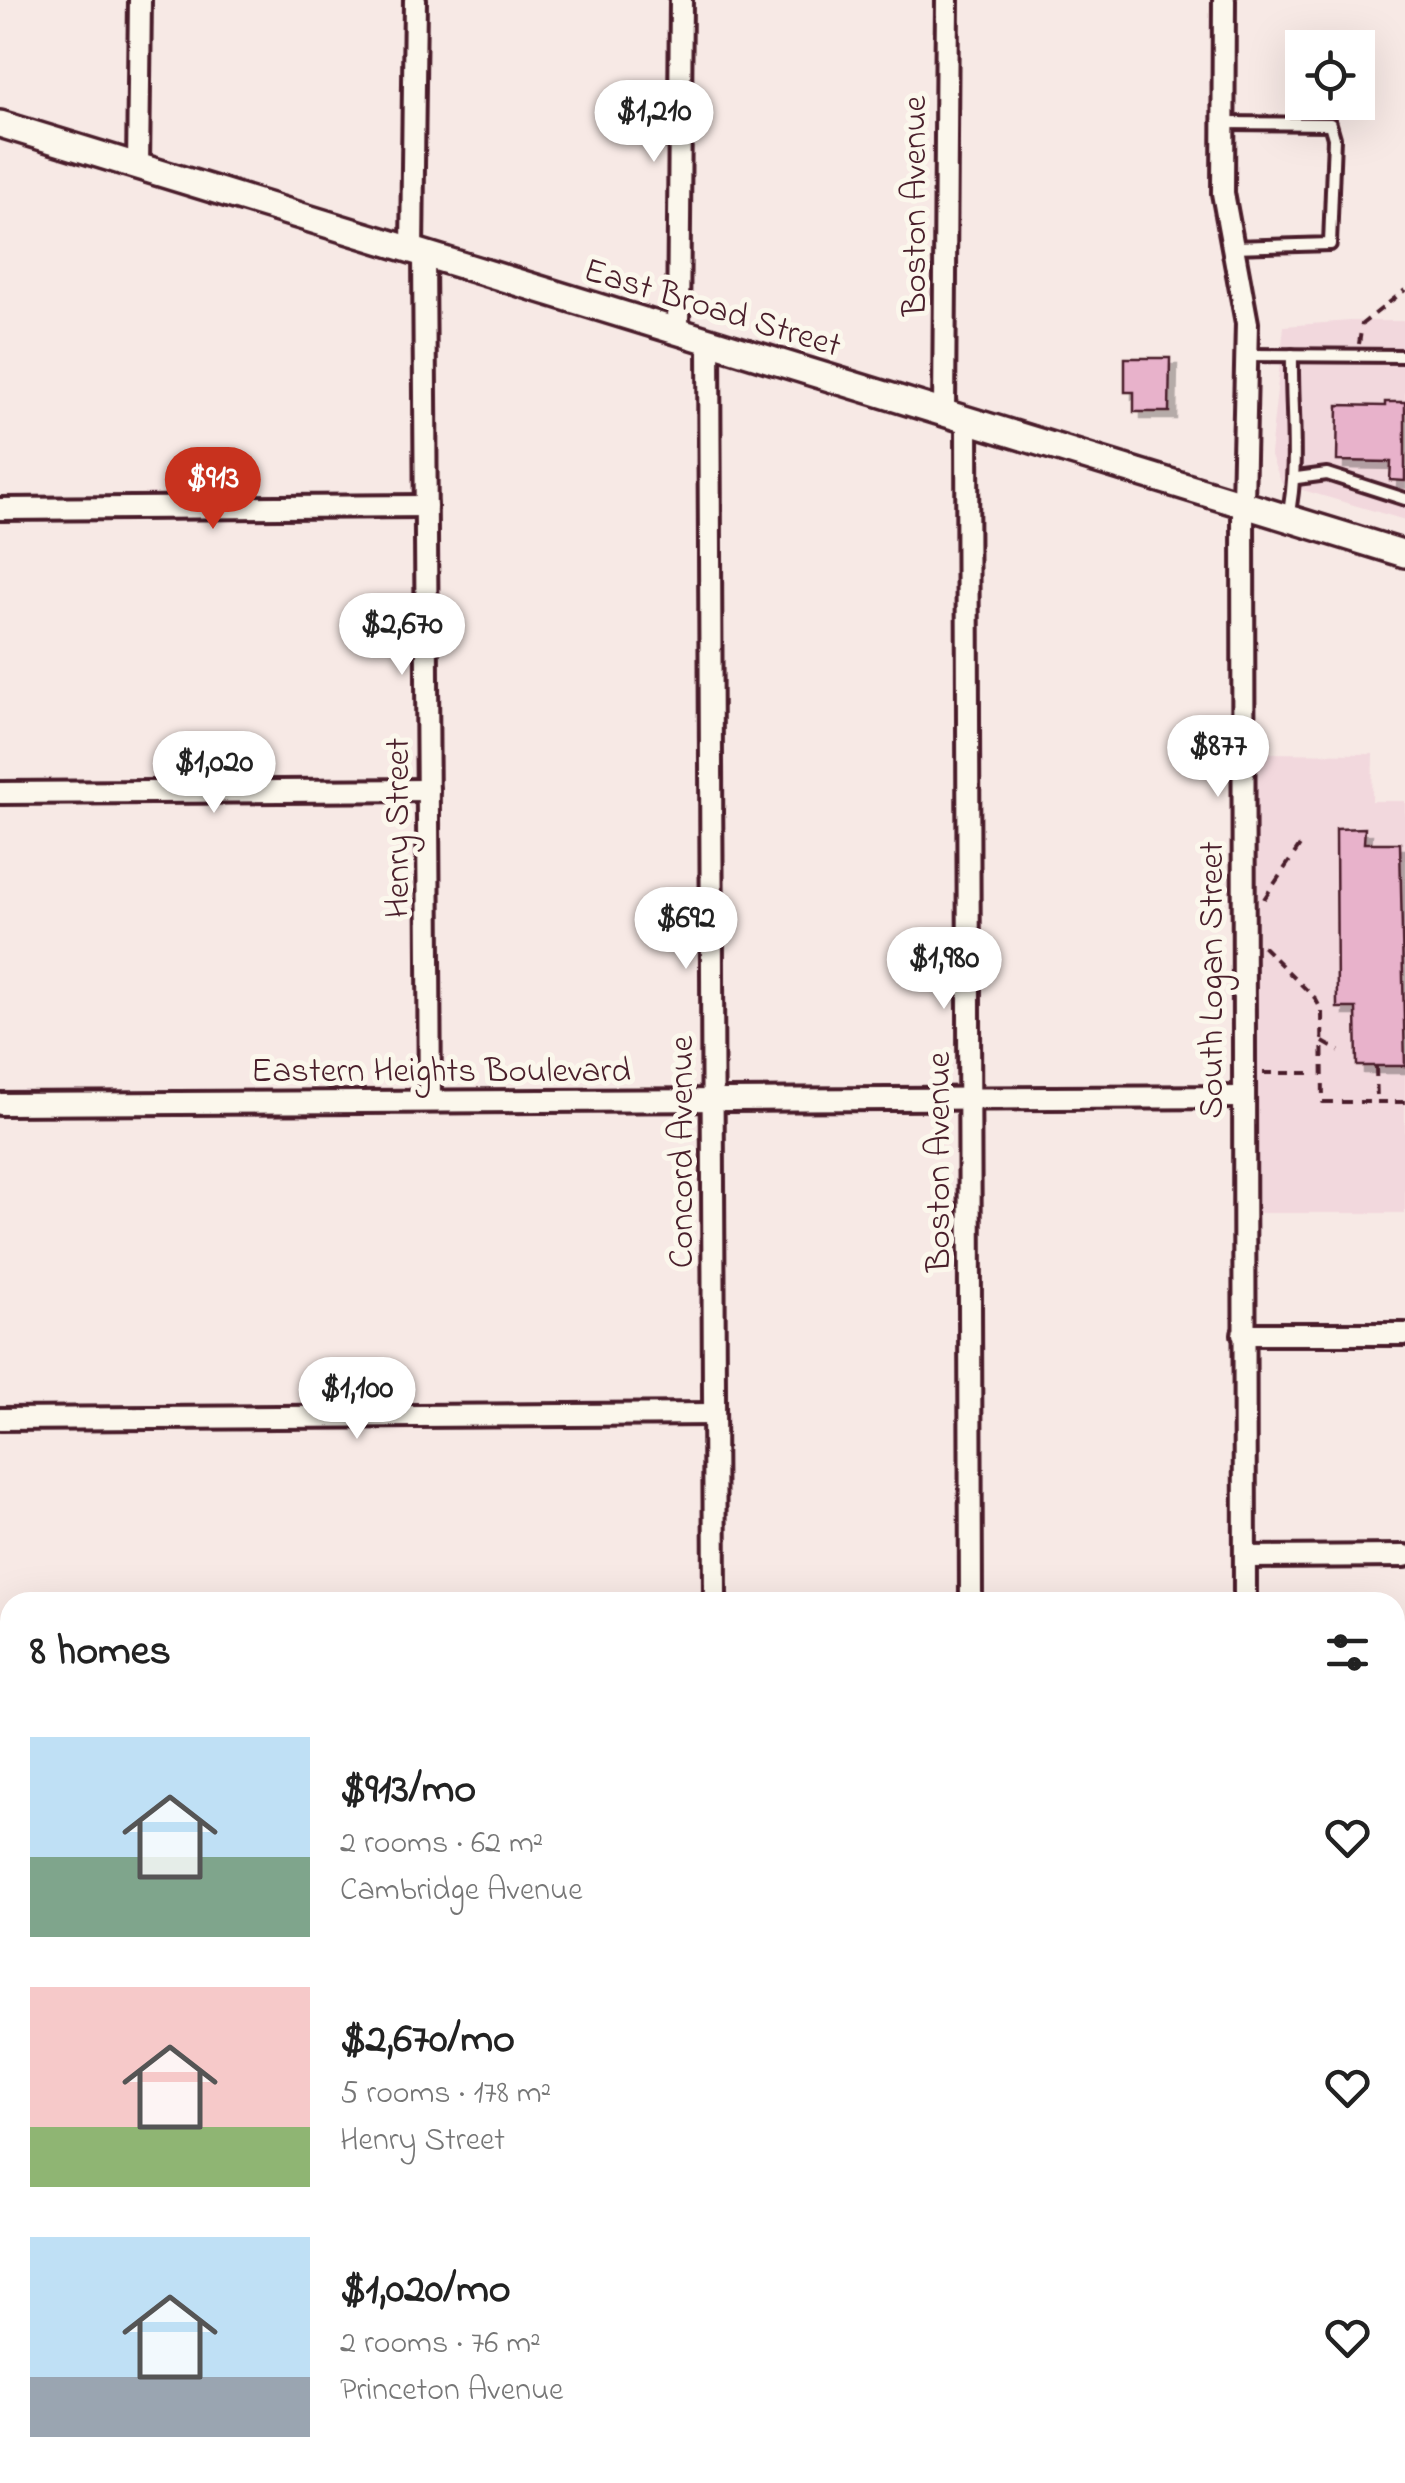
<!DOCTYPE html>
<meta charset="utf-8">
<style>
:root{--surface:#fff;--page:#f6f6f6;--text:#222;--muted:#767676;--accent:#c8321e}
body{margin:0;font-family:"Indie Flower",sans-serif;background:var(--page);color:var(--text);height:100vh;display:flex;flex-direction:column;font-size:38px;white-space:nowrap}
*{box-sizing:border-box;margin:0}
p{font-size:32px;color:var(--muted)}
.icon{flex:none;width:55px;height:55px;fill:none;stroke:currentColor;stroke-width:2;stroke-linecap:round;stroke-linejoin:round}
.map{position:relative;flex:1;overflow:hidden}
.details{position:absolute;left:0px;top:1592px;width:1405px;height:892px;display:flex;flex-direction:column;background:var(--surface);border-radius:30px 30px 0 0;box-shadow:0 10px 40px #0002}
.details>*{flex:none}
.buttons{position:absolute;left:1285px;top:30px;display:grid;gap:20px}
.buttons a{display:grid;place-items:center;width:90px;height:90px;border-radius:0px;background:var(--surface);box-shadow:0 10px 40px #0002;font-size:50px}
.price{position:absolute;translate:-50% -85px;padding:0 22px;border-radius:35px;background:#fff;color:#222;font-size:32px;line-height:65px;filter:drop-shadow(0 2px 5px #0008)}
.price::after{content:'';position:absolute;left:50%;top:60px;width:30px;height:22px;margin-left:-15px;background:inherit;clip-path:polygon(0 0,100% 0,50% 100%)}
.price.on{background:var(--accent);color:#fff}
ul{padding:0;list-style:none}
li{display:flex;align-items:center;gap:30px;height:250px;padding:0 30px}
li span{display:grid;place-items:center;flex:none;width:280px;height:200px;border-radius:0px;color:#555}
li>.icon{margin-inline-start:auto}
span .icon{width:120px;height:120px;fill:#fffc;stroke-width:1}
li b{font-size:42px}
h2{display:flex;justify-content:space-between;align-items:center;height:120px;padding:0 30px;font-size:42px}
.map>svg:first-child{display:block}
</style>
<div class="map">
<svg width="1405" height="2483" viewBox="0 0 1405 2483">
<defs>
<filter id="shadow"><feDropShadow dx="7" dy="7" stdDeviation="0" flood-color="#0004"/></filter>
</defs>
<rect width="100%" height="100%" fill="#f7e9e5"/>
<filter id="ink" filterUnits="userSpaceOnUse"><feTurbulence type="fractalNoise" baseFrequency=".01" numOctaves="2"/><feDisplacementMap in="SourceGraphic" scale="20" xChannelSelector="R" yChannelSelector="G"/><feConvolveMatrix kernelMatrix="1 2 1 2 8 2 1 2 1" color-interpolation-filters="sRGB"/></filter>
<g filter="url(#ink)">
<g fill="#f2d8dd">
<polygon points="1350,321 1405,321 1405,520 1282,484 1270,454 1284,326"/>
<polygon points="1255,753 1373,754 1372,801 1405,801 1405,1213 1256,1213"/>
</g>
<g fill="#e8b2cb" stroke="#4a1f2b" stroke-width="2.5" filter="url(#shadow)">
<polygon points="1125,358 1170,358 1169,412 1134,412 1134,392 1125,392"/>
<polygon points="1385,402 1405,402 1405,481 1390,480 1391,462 1337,461 1338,405 1385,406"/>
<polygon points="1365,828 1364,843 1400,843 1405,1066 1357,1066 1356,1008 1337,1008 1336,829"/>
</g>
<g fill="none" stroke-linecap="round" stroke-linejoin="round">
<defs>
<g id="service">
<polyline points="1223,123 1330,124 1334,138 1330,244 1233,247"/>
<polyline points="1247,355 1405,356"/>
<polyline points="1297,478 1327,474 1405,499"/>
<path d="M1288,516C1299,469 1291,407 1292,355"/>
</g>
<g id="minor">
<polyline points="1224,0 1223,193 1247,323 1243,502 1245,1602"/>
<polyline points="138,166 140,0"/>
<polyline points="412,250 415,0"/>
<polyline points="424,254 430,1101"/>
<polyline points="678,331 681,0"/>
<polyline points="709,341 715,1602"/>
<polyline points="944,413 947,0"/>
<polyline points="967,421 971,1602"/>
<polyline points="0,509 426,506"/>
<polyline points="0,793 428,790"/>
<polyline points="0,1104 1243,1097"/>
<polyline points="1243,1334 1405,1334"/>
<polyline points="0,1419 714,1414"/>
<polyline points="1245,1557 1405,1556"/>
<polyline points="1395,1704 1405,1704"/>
<polyline points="0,1711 10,1711"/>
<polyline points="0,1991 10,1991"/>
<polyline points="0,2257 10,2257"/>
<polyline points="1395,2263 1405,2263"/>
<polyline points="152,2475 152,2483"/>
</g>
<polyline id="tertiary" points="0,124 1405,554"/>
</defs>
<use href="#service" stroke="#4a1f2b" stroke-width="18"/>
<use href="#minor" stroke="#4a1f2b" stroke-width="28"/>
<use href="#tertiary" stroke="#4a1f2b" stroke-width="32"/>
<g stroke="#4a1f2b" stroke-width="4" stroke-dasharray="10 8" stroke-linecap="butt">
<polyline points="1359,344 1362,324 1405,290"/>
<polyline points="1264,899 1301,844"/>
<polyline points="1262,946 1315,998 1322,1011 1323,1102 1405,1102"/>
<polyline points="1323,1042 1339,1051"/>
<polyline points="1376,1067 1377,1102"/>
<polyline points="1263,1073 1309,1073"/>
</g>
<use href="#service" stroke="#fbf7ec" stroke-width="10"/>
<use href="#minor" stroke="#fbf7ec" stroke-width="20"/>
<use href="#tertiary" stroke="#fbf7ec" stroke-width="25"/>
</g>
</g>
<g text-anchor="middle" stroke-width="10" stroke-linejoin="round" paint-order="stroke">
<g font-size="35" fill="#4a1f2b" stroke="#fbf7ec">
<text transform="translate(913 206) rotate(-90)" y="12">Boston Avenue</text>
<text transform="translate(713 306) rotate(17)" y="12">East Broad Street</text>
<text transform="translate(396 828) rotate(-90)" y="12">Henry Street</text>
<text transform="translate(1210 980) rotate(-90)" y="12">South Logan Street</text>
<text x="441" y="1081">Eastern Heights Boulevard</text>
<text transform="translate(680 1152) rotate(-90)" y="12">Concord Avenue</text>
<text transform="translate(937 1162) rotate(-90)" y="12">Boston Avenue</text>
</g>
</g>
</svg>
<div class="buttons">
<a><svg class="icon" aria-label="locate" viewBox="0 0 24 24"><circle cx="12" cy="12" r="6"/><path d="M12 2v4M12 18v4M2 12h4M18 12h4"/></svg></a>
</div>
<b class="price" style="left:654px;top:165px">$1,210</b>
<b class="price on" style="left:213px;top:532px">$913</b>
<b class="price" style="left:402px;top:678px">$2,670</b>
<b class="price" style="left:1218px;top:800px">$877</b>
<b class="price" style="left:214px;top:816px">$1,020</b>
<b class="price" style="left:686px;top:972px">$692</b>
<b class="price" style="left:944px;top:1012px">$1,980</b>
<b class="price" style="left:357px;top:1442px">$1,100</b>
<section class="details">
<h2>8 homes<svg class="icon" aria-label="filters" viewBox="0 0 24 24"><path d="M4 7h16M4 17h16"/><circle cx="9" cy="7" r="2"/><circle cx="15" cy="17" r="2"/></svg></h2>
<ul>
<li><span style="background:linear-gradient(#bfe0f5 60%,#7fa58c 0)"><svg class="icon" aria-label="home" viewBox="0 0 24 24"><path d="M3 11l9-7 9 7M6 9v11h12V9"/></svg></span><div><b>$913/mo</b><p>2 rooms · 62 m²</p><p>Cambridge Avenue</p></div><svg class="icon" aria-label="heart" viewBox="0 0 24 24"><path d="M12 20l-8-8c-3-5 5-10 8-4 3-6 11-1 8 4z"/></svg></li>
<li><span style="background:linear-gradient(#f6c9c9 70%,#8fb573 0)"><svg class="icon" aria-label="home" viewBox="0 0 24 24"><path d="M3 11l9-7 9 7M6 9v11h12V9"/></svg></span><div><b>$2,670/mo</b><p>5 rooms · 178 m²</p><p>Henry Street</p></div><svg class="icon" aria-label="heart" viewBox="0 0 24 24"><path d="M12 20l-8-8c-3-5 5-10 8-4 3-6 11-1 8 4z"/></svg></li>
<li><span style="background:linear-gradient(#bfe0f5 70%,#9aa5b1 0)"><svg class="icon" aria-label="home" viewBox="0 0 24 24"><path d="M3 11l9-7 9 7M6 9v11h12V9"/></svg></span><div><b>$1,020/mo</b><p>2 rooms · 76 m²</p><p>Princeton Avenue</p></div><svg class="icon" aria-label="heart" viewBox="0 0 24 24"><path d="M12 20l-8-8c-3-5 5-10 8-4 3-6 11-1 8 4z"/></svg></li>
</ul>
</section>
</div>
